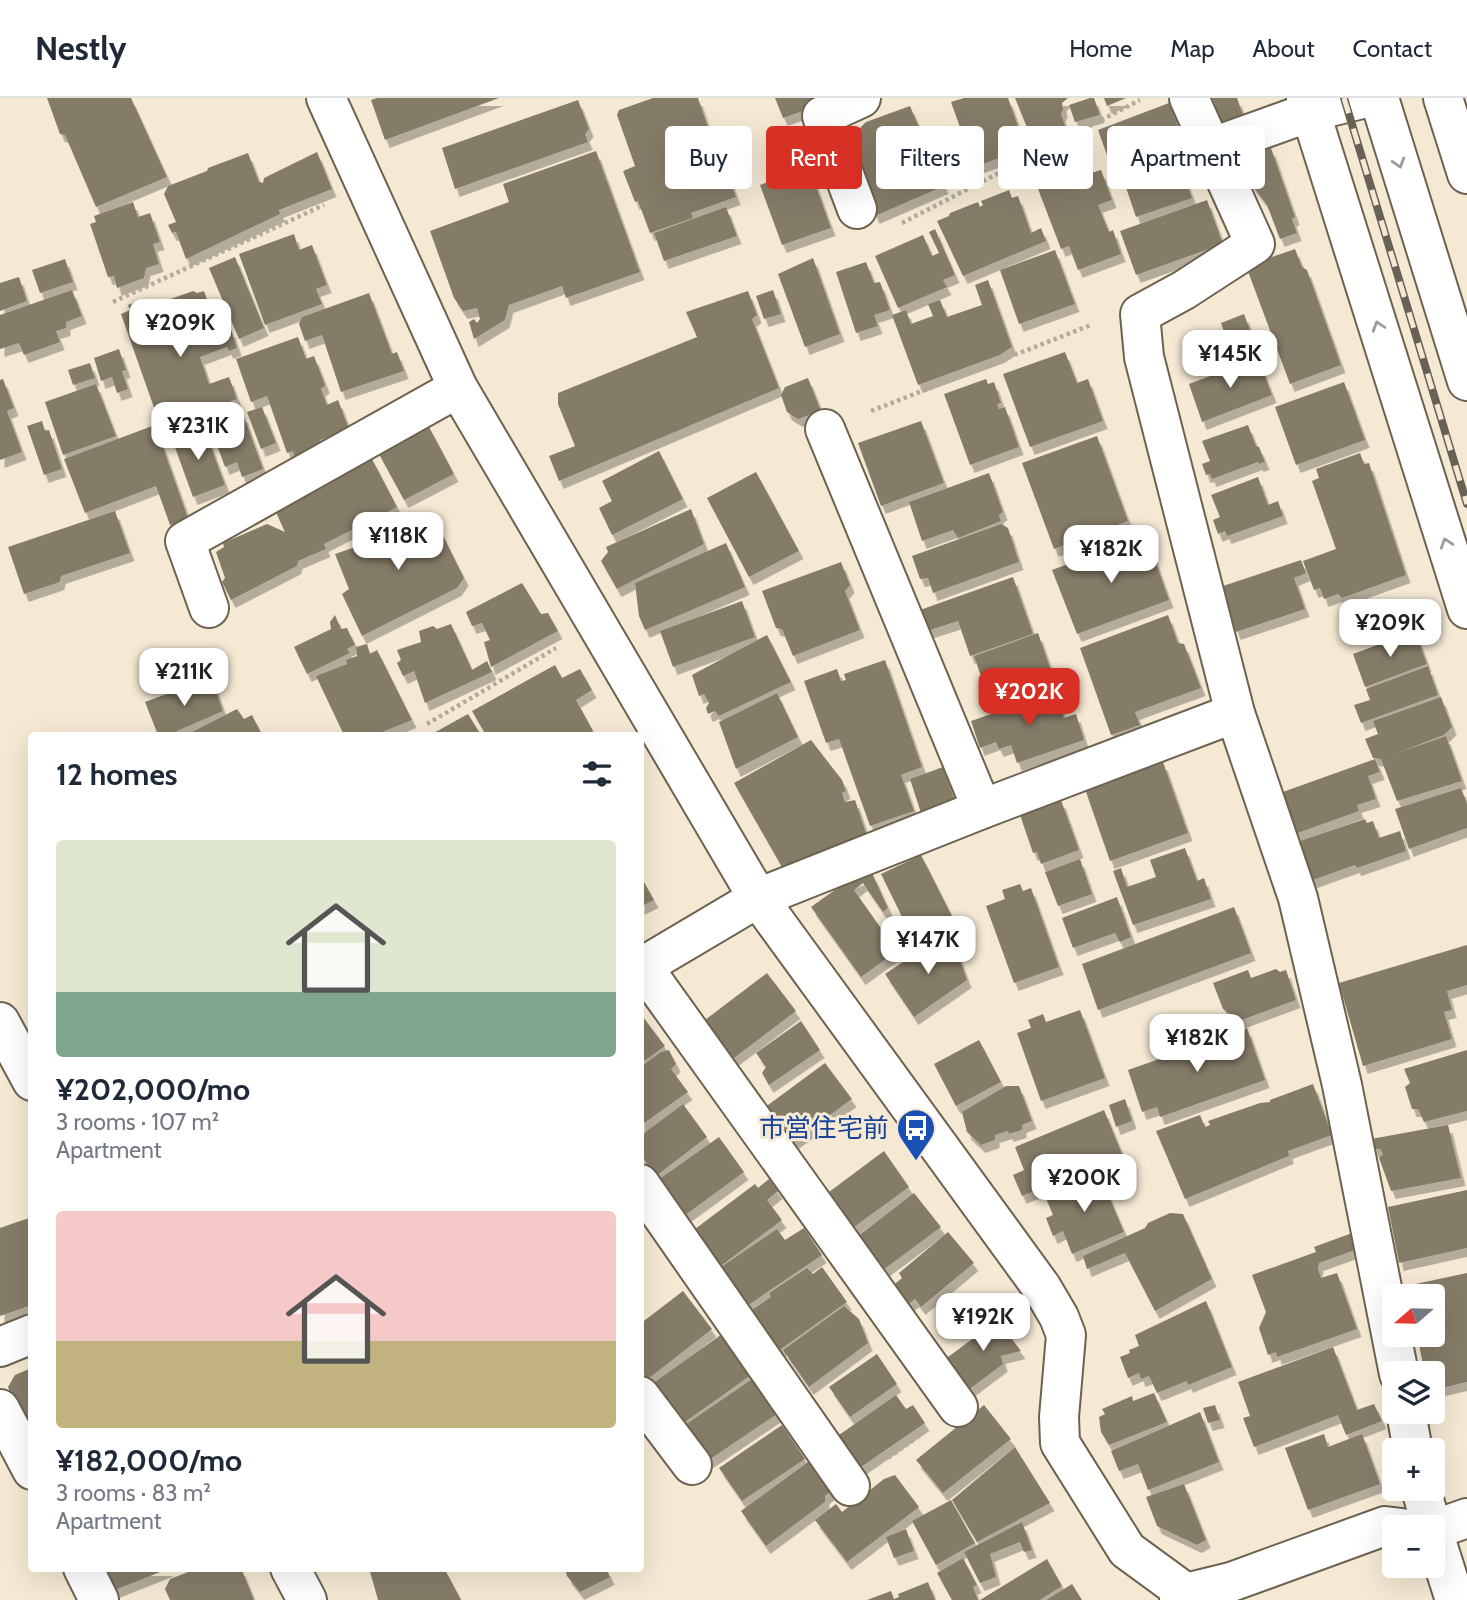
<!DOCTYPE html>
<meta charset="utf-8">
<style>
:root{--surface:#fff;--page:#f6f6f7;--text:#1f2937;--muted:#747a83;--line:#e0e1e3;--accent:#d93025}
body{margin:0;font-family:Cabin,"Noto Sans JP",sans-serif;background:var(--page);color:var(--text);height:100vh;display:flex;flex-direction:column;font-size:26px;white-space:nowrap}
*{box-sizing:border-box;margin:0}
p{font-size:23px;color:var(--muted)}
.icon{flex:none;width:38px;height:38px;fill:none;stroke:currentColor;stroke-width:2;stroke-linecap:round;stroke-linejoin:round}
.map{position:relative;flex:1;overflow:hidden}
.side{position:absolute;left:28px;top:634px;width:616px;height:840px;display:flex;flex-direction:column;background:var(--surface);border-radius:7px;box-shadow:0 7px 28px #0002}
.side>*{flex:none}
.hud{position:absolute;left:665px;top:28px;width:665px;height:63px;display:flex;gap:14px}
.needle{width:46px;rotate:250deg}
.buttons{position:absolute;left:1382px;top:1186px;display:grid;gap:14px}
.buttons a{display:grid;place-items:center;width:63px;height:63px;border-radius:7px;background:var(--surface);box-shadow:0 7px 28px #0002;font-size:35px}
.price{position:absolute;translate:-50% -60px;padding:0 16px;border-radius:14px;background:#fff;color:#222;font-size:23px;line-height:46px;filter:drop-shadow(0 2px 4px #0008)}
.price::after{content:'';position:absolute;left:50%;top:42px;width:21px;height:16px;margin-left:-10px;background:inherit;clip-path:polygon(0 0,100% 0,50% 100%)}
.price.active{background:var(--accent);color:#fff}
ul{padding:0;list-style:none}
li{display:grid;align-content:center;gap:14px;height:371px;padding:0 28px}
li span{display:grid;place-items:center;height:217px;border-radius:7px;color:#555}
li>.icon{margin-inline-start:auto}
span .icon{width:126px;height:126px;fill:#fffc;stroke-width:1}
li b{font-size:30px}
h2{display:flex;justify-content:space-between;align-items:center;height:84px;padding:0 28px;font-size:30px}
.tag{padding:0 24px;border-radius:7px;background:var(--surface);box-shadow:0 7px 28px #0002;font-size:24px;line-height:63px}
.tag.active{background:var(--accent);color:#fff}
header{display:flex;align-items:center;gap:42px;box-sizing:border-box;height:98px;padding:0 35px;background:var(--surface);border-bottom:2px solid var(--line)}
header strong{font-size:33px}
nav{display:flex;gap:38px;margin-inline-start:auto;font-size:24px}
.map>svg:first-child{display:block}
</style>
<header>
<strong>Nestly</strong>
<nav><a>Home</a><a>Map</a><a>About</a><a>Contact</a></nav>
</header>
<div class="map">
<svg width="1467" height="1502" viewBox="0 0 1467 1502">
<defs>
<filter id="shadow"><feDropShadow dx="4.5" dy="8" stdDeviation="0" flood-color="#0004"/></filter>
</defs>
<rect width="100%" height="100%" fill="#f5e9d4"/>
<g fill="#857b68" filter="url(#shadow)">
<polygon points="47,0 131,0 167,79 96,109 65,37 60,36"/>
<polygon points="377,0 499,0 385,42 371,2"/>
<polygon points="653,0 698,0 718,58 724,56 729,69 726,70 736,99 691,115 693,120 650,135 638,103 635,104 623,73 635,68 617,17 619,12"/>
<polygon points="775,0 817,0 820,7 783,20"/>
<polygon points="964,0 1008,0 1026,51 974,69 951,4"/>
<polygon points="1015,0 1068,0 1062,5 1063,11 1061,16 1065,28 1038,39 1035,30 1028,32"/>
<polygon points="1090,0 1094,0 1100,17 1075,24 1069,7"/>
<polygon points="1104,0 1126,0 1107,8"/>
<polygon points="1212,0 1237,0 1243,17 1222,25"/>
<polygon points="578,2 589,31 585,36 588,44 455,91 442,50"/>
<polygon points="1169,5 1178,28 1107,57 1098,32"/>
<polygon points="910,8 944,88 875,118 847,50 861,40 858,32 866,24"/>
<polygon points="804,33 810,55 797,59 791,37"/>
<polygon points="1171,41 1192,100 1136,119 1116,60"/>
<polygon points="1271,50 1295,119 1292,121 1297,135 1280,141 1267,107 1249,83 1242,60"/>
<polygon points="1081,51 1091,75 1101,72 1112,102 1098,107 1109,134 1113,132 1121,156 1078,172 1069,148 1061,151 1030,70"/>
<polygon points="596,53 640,174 566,200 562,188 509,207 505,222 474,241 469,224 474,221 477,225 480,221 477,210 463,213 454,200 430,133 509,104 503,86"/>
<polygon points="317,54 332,91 279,112 280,116 186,161 176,134 172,135 168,127 176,124 164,96 168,88 207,73 208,70 248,55 259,84 263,85 264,80"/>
<polygon points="809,69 831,130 782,147 760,87"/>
<polygon points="1009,92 1012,100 1018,98 1031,135 1041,130 1046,143 963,178 937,123 949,118 950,115 978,104 980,109 983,107 981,103"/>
<polygon points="1207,102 1223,146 1136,177 1120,133"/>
<polygon points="133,104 138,119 150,115 160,144 153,146 159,166 146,170 144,180 117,190 114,178 108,179 90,126 96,124 94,118"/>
<polygon points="726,109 737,138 664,163 654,135"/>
<polygon points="935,131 955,177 943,182 947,189 898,210 875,158 923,137 932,158 939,155 929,134"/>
<polygon points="294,136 299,152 312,147 327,187 316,191 322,206 265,227 239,156"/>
<polygon points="1295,151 1302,169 1307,172 1341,267 1290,286 1246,168"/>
<polygon points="1055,152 1075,206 1019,226 1000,172"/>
<polygon points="235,159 264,230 239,241 209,170"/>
<polygon points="813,160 840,236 805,249 778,176"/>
<polygon points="65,161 73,184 40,195 32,172"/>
<polygon points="866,164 874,185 880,184 890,212 874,217 878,228 856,235 836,174"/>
<polygon points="19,179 27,203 0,213 0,185"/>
<polygon points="988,182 1012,249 1000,257 918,287 892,217 906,212 911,226 933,218 928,206 940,202 947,219 982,207 975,187"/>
<polygon points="72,192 82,218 66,224 66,230 56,233 60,244 24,257 19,245 0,251 0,217"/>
<polygon points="773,192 781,216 764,221 756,198"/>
<polygon points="193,193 197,195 204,193 219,236 231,231 237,250 229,253 227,249 200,259 209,286 229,279 237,301 223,306 226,317 164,338 121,216 130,212 128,207 146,201 148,209"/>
<polygon points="748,193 757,217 752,221 779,290 559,383 549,358 575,348 558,306 558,295 697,239 686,214"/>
<polygon points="369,195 392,256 397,254 404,273 341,294 322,237 305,243 299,226 302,219"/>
<polygon points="1244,216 1257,251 1233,260 1221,225"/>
<polygon points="298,239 306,261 314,258 325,287 321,291 327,307 338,302 349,331 320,342 319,349 294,358 293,353 287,355 267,298 251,304 236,261"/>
<polygon points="119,251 126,272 122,273 128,291 117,295 112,279 101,283 94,260"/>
<polygon points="1065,254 1077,285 1088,281 1103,323 1030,349 1003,276"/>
<polygon points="1258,260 1272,297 1202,324 1189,286"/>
<polygon points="90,265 95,280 73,287 68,272"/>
<polygon points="808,280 821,313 798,321 787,314 781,297 785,289"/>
<polygon points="3,281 14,310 7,313 22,354 0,362 0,282"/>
<polygon points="986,281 988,286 994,284 1001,305 997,306 999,311 1005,309 1019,349 970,367 944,296"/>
<polygon points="1344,284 1365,342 1296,367 1275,309"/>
<polygon points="96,286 116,338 63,357 45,304"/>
<polygon points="262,309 276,345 261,351 247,314"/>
<polygon points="243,316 263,371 242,379 237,364 225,369 210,328"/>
<polygon points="42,323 45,333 49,332 62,371 44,377 27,328"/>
<polygon points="921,323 944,385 881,408 858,345"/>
<polygon points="155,327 188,420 170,427 156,388 85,415 64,361"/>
<polygon points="1248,327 1256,348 1259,349 1265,364 1259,366 1258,364 1212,381 1210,376 1206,377 1202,366 1210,363 1202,343"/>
<polygon points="429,329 454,376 404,402 379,356"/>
<polygon points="204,330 225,387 193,399 172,341"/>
<polygon points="1097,338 1128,423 1054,451 1022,365"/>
<polygon points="659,353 683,401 612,437 599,410 612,403 602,383"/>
<polygon points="1360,355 1364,366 1369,365 1406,477 1342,500 1338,496 1324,501 1320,490 1314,492 1303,463 1336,451 1312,383 1319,380 1316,371"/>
<polygon points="372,361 397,409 324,446 326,451 298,463 297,468 231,502 222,484 225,480 216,454 224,449 223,445 267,426 285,434 275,412"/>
<polygon points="756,374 799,453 749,479 707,400"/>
<polygon points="989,375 1003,414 999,417 1001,423 958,440 953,432 922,443 909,404"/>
<polygon points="1258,379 1268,407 1278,403 1283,418 1227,438 1225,433 1218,436 1213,422 1220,419 1211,397"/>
<polygon points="691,411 704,446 617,491 601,463 608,454 606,449"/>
<polygon points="115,413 130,455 61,478 60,484 24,496 8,449"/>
<polygon points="431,414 464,480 457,490 362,538 342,496 349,491 335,456 376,442 371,433 391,423 395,431 398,430 399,425"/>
<polygon points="1001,426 1008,430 1019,464 933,495 928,480 920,481 912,458"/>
<polygon points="1146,437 1169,502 1077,536 1052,472"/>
<polygon points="726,445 745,489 645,532 639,518 635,485"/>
<polygon points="1301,462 1306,475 1294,480 1305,511 1236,534 1220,489"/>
<polygon points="841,464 850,487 845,493 860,532 793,558 782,531 776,530 762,493"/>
<polygon points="1013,479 1033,536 970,558 958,523 927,533 920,512"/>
<polygon points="522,485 541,516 548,515 558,533 491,569 484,544 490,542 482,525 472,528 466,514"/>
<polygon points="742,503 755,539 673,569 660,533"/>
<polygon points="335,517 341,531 347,530 355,547 347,551 350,555 307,576 294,549 331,531 330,524"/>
<polygon points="1168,517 1178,545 1184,546 1201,590 1135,614 1140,627 1111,637 1080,550"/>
<polygon points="451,526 472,572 487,563 492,574 425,605 414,573 403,578 397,565 401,562 397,552 421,544 419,533 433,528 437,531"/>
<polygon points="1415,533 1427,566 1365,589 1353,556"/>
<polygon points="1038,535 1056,587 992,610 974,558"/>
<polygon points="767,537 791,584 719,618 715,613 708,616 706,610 709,605 704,596 699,598 692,577"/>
<polygon points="367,546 370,556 377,552 412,622 375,637 344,637 316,578 347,566 346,562 357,558 356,549"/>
<polygon points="885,562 922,669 901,677 914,713 870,728 839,641 826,645 804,583 837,571 841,583 846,582 844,576"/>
<polygon points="555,567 562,580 580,571 592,592 576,602 593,633 586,637 486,637 472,613"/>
<polygon points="1428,568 1438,597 1361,625 1354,607 1370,602 1366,591"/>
<polygon points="212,581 223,613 168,637 158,637 145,604 194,586 197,590 201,585"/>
<polygon points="1055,594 1064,620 1076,616 1084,642 1017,665 1011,647 999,651 996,644 980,650 971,623"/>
<polygon points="777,595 798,639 736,671 719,624"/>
<polygon points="1441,599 1452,629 1444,637 1397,655 1446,638 1462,683 1397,703 1381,661 1373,660 1365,641 1378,636 1373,623"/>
<polygon points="237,611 244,621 252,617 262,637 186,637"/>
<polygon points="468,616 481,637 430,637"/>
<polygon points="811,642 842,682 846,693 842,695 845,704 855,702 868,741 786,776 734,685"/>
<polygon points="1375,661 1380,674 1368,678 1376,701 1357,707 1359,713 1295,736 1280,695"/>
<polygon points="1163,664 1188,735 1110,763 1085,691"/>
<polygon points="943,669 955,703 921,715 910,681"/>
<polygon points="1461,690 1467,706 1467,730 1409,751 1395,711"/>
<polygon points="1061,702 1079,752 1041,766 1037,754 1033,755 1020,717"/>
<polygon points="1365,721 1367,725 1373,723 1379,740 1400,733 1406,753 1357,770 1355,767 1310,783 1297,744"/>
<polygon points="1185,750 1197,783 1204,780 1211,801 1133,827 1113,773 1121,770 1127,789 1156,779 1150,762"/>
<polygon points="921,757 955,824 915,845 881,776"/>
<polygon points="1080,761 1092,796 1058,808 1045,774"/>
<polygon points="872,775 888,810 883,814 863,785 854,792 897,853 861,879 811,809 846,784"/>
<polygon points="640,777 654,802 640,809"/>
<polygon points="1020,786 1023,793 1031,790 1059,869 1014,885 986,808 1005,801 1002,792"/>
<polygon points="1117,799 1131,839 1120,844 1115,835 1073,850 1062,820"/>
<polygon points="1234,809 1251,855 1098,912 1082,866"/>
<polygon points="936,842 947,843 949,853 956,851 967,882 914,919 885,876"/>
<polygon points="1467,847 1467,887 1447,893 1452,912 1444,914 1452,941 1363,968 1339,885"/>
<polygon points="1276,871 1280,874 1286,872 1296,902 1239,923 1223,911 1213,885 1248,872 1251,880"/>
<polygon points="767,875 796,913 734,960 705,922"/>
<polygon points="1080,912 1105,980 1041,1003 1017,935 1031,930 1028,922 1043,916 1046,924"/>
<polygon points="640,915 665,948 640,966"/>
<polygon points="801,923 820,952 769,987 762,975 766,969 756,955"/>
<polygon points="1247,930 1265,982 1160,1019 1157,1009 1142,1014 1128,972"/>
<polygon points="979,942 1001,984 956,1008 934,966"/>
<polygon points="669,952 676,966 671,971 688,994 640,1028 640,969 661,954"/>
<polygon points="1467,952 1467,1013 1424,1024 1418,1011 1412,1011 1405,989 1410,985 1404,971"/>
<polygon points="825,965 852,1001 790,1046 764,1010"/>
<polygon points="1313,986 1332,1037 1288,1053 1289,1058 1185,1101 1156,1033 1200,1017 1205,1029 1210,1027 1208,1023 1260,1005 1270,1004 1270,1002"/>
<polygon points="1006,988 1019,988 1032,1023 1022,1027 1022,1032 1009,1036 1008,1033 995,1037 995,1042 981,1047 967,1034 962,1014"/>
<polygon points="1125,1001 1132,1023 1116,1029 1109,1007"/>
<polygon points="683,1006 707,1039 656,1078 640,1056 640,1038"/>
<polygon points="1104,1012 1122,1056 1022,1098 1013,1077 1024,1072 1015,1049"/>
<polygon points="1448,1027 1461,1080 1391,1093 1379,1060 1383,1056 1380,1051 1373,1051 1371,1041"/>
<polygon points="719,1039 744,1074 684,1118 658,1082"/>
<polygon points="884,1053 909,1089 850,1132 825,1097"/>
<polygon points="1099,1075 1124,1134 1072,1156 1063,1133 1053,1138 1046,1120 1053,1117 1045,1098"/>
<polygon points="769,1081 778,1093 767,1102 782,1122 718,1170 691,1134 755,1086 758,1090"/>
<polygon points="1467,1092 1467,1150 1399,1165 1388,1109"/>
<polygon points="914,1095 941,1129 883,1172 858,1138"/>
<polygon points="1170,1115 1183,1116 1212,1181 1155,1213 1125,1155 1087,1171 1083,1158 1145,1130 1148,1125"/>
<polygon points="26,1121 32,1121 32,1207 0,1218 0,1130"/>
<polygon points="804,1130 822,1157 744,1210 718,1171 777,1131 785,1142"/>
<polygon points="948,1134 974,1165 921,1209 915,1201 905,1209 890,1190 902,1180 899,1175"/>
<polygon points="1352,1135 1358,1151 1319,1165 1318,1171 1321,1180 1337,1175 1357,1231 1277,1259 1276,1254 1268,1257 1259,1230 1266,1214 1252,1177 1316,1154 1314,1149"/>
<polygon points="822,1169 847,1204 781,1251 772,1247 749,1214 771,1199 769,1195 807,1170 813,1176"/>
<polygon points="1467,1175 1467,1284 1433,1292 1433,1276 1425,1276 1417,1237 1433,1237 1433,1199 1409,1199 1406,1188"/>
<polygon points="683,1193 712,1231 648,1281 640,1272 640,1226"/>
<polygon points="1206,1203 1232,1269 1188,1287 1187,1283 1157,1295 1149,1278 1141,1281 1139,1275 1128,1280 1120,1259 1130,1255 1129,1252 1139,1248 1135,1237"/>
<polygon points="844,1208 859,1221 868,1245 809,1289 783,1252"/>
<polygon points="1010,1213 1017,1223 1005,1232 1021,1253 1001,1258 1003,1266 967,1293 944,1262"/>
<polygon points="725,1234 754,1275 678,1329 649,1288"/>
<polygon points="1333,1249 1357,1312 1374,1306 1382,1323 1346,1337 1338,1317 1254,1349 1243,1320 1250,1318 1238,1284"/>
<polygon points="877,1256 897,1286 850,1319 829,1289"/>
<polygon points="30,1264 32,1265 31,1344 8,1289 15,1277 29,1271"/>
<polygon points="755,1279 780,1314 703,1366 679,1331"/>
<polygon points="1154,1295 1167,1324 1109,1347 1101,1334 1099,1319 1105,1316 1102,1311 1132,1298 1133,1303"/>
<polygon points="896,1297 906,1311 913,1307 925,1325 861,1369 839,1337"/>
<polygon points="984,1307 1011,1341 943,1395 916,1362"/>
<polygon points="1215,1307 1220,1322 1208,1325 1203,1310"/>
<polygon points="1200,1314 1219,1364 1148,1392 1138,1366 1119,1373 1111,1353"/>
<polygon points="782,1327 805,1361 742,1403 719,1370"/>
<polygon points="1324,1336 1328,1349 1362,1336 1380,1386 1308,1412 1285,1350"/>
<polygon points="1015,1349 1050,1405 977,1444 952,1402"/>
<polygon points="812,1361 833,1392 825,1398 825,1404 766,1448 741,1413"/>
<polygon points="895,1377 919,1409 847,1464 815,1422 836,1406 842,1414 884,1381"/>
<polygon points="1184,1386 1206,1442 1197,1447 1157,1428 1146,1399"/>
<polygon points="951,1402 975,1445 936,1467 912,1423"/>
<polygon points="1022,1424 1032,1452 1024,1454 1020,1444 990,1456 996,1479 980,1485 964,1454"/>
<polygon points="906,1431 914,1453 894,1460 886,1439"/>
<polygon points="963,1460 977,1487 973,1489 978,1502 952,1502 937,1475"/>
<polygon points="1047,1461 1062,1488 1040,1502 980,1502"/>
<polygon points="105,1470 170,1470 115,1492"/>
<polygon points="199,1470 241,1470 254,1502 170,1502 165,1491 170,1481"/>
<polygon points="369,1470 444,1470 461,1502 378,1502"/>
<polygon points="565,1470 606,1470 610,1479 580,1494 567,1478"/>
<polygon points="928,1484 935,1502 867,1502 891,1493 894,1501 899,1499 898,1496"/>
<polygon points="1072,1486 1082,1502 1046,1502"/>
</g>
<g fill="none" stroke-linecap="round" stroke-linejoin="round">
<defs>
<g id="minor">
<polyline points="326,0 458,290 758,800 1042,1190 1059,1219 1066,1237 1059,1319 1060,1345 1127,1452 1186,1495"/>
<polyline points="1189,0 1255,146 1184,192 1140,216 1144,259 1235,615 1298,800 1342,987 1399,1276"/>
<polyline points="1306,0 1467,511"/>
<polyline points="1379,0 1467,283"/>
<polyline points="1443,0 1467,76"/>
<polyline points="1210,50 1310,14 1366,0"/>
<polyline points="857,111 822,18 861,0"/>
<polyline points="825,331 982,711"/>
<polyline points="209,510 185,443 458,290"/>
<polyline points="643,869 958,1309"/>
<polyline points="640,870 758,800 982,711 1235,615"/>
<polyline points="0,924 32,983"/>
<polyline points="640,1086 850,1388"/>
<polyline points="0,1249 32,1236"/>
<polyline points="640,1298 692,1367"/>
<polyline points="0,1311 32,1372"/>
<polyline points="1406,1314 1413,1353"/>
<polyline points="1421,1391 1432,1430"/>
<polyline points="1433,1432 1467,1420"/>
<polyline points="1433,1433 1455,1502"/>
<polyline points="83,1470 99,1502"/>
<polyline points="290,1470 307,1502"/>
<polyline points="1179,1502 1186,1495 1231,1484 1385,1428 1402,1430"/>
</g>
</defs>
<use href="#minor" stroke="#6c6250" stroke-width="42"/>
<g stroke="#b4ab9a" stroke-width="4.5" stroke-dasharray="3.5 3.5" stroke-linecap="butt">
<polyline points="902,125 1140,2"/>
<polyline points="113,204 324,107"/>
<polyline points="871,313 1091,227"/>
<polyline points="427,626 556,550"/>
<polyline points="888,1360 920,1337"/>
</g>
<use href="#minor" stroke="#fff" stroke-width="38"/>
<defs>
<polyline id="rail" points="1344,0 1467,406"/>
</defs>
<use href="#rail" stroke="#686155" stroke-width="8"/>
<use href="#rail" stroke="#f5e9d4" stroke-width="5" stroke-dasharray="16" stroke-linecap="butt"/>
</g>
<defs><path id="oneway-chevron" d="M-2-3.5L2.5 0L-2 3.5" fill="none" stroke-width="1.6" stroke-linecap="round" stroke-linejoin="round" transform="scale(1.75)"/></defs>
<g stroke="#9c9b97">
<use href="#oneway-chevron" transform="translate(1399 65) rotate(73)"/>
<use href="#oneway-chevron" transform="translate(1378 228) rotate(-108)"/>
<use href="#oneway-chevron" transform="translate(1446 445) rotate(-108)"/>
</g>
<defs>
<symbol id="bus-pin" viewBox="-11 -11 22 30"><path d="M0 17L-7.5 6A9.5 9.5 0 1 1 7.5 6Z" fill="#1a4fb4" stroke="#f5e9d4"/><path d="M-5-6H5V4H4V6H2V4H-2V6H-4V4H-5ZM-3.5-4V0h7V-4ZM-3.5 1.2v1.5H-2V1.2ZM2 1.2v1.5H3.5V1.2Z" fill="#fff"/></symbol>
</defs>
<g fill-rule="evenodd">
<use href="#bus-pin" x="894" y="1008" width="44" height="60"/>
</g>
<g text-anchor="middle" stroke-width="6" stroke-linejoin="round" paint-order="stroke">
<g font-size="26" fill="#164399" stroke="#f5e9d4" text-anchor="end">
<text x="889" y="1039">市営住宅前</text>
</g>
</g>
</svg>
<div class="buttons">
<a><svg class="needle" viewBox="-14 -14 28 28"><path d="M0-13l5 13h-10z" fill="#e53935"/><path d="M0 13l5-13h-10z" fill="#747a83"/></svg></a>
<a><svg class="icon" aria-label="layers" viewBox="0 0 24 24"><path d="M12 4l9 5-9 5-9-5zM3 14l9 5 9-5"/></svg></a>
<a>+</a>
<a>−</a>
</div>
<b class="price" style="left:180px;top:261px">¥209K</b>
<b class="price" style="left:1230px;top:292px">¥145K</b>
<b class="price" style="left:198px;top:364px">¥231K</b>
<b class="price" style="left:398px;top:474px">¥118K</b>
<b class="price" style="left:1111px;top:487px">¥182K</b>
<b class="price" style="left:1390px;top:561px">¥209K</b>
<b class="price" style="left:184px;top:610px">¥211K</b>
<b class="price active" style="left:1029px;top:630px">¥202K</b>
<b class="price" style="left:928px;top:878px">¥147K</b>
<b class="price" style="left:1197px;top:976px">¥182K</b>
<b class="price" style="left:1084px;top:1116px">¥200K</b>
<b class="price" style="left:983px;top:1255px">¥192K</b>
<div class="hud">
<a class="tag">Buy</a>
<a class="tag active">Rent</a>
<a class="tag">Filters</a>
<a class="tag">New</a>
<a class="tag">Apartment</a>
</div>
<section class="side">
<h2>12 homes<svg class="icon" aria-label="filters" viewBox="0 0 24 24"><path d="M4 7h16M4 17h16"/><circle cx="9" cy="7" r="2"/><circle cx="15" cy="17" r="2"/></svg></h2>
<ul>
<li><span style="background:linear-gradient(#dfe7d0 70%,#7fa58c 0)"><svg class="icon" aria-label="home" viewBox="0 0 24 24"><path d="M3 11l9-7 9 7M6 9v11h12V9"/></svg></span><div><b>¥202,000/mo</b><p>3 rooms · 107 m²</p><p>Apartment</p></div></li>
<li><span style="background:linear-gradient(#f6c9c9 60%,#c2b280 0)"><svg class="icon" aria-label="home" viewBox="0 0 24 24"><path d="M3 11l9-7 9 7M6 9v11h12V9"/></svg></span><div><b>¥182,000/mo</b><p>3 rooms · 83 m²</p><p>Apartment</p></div></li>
</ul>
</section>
</div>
